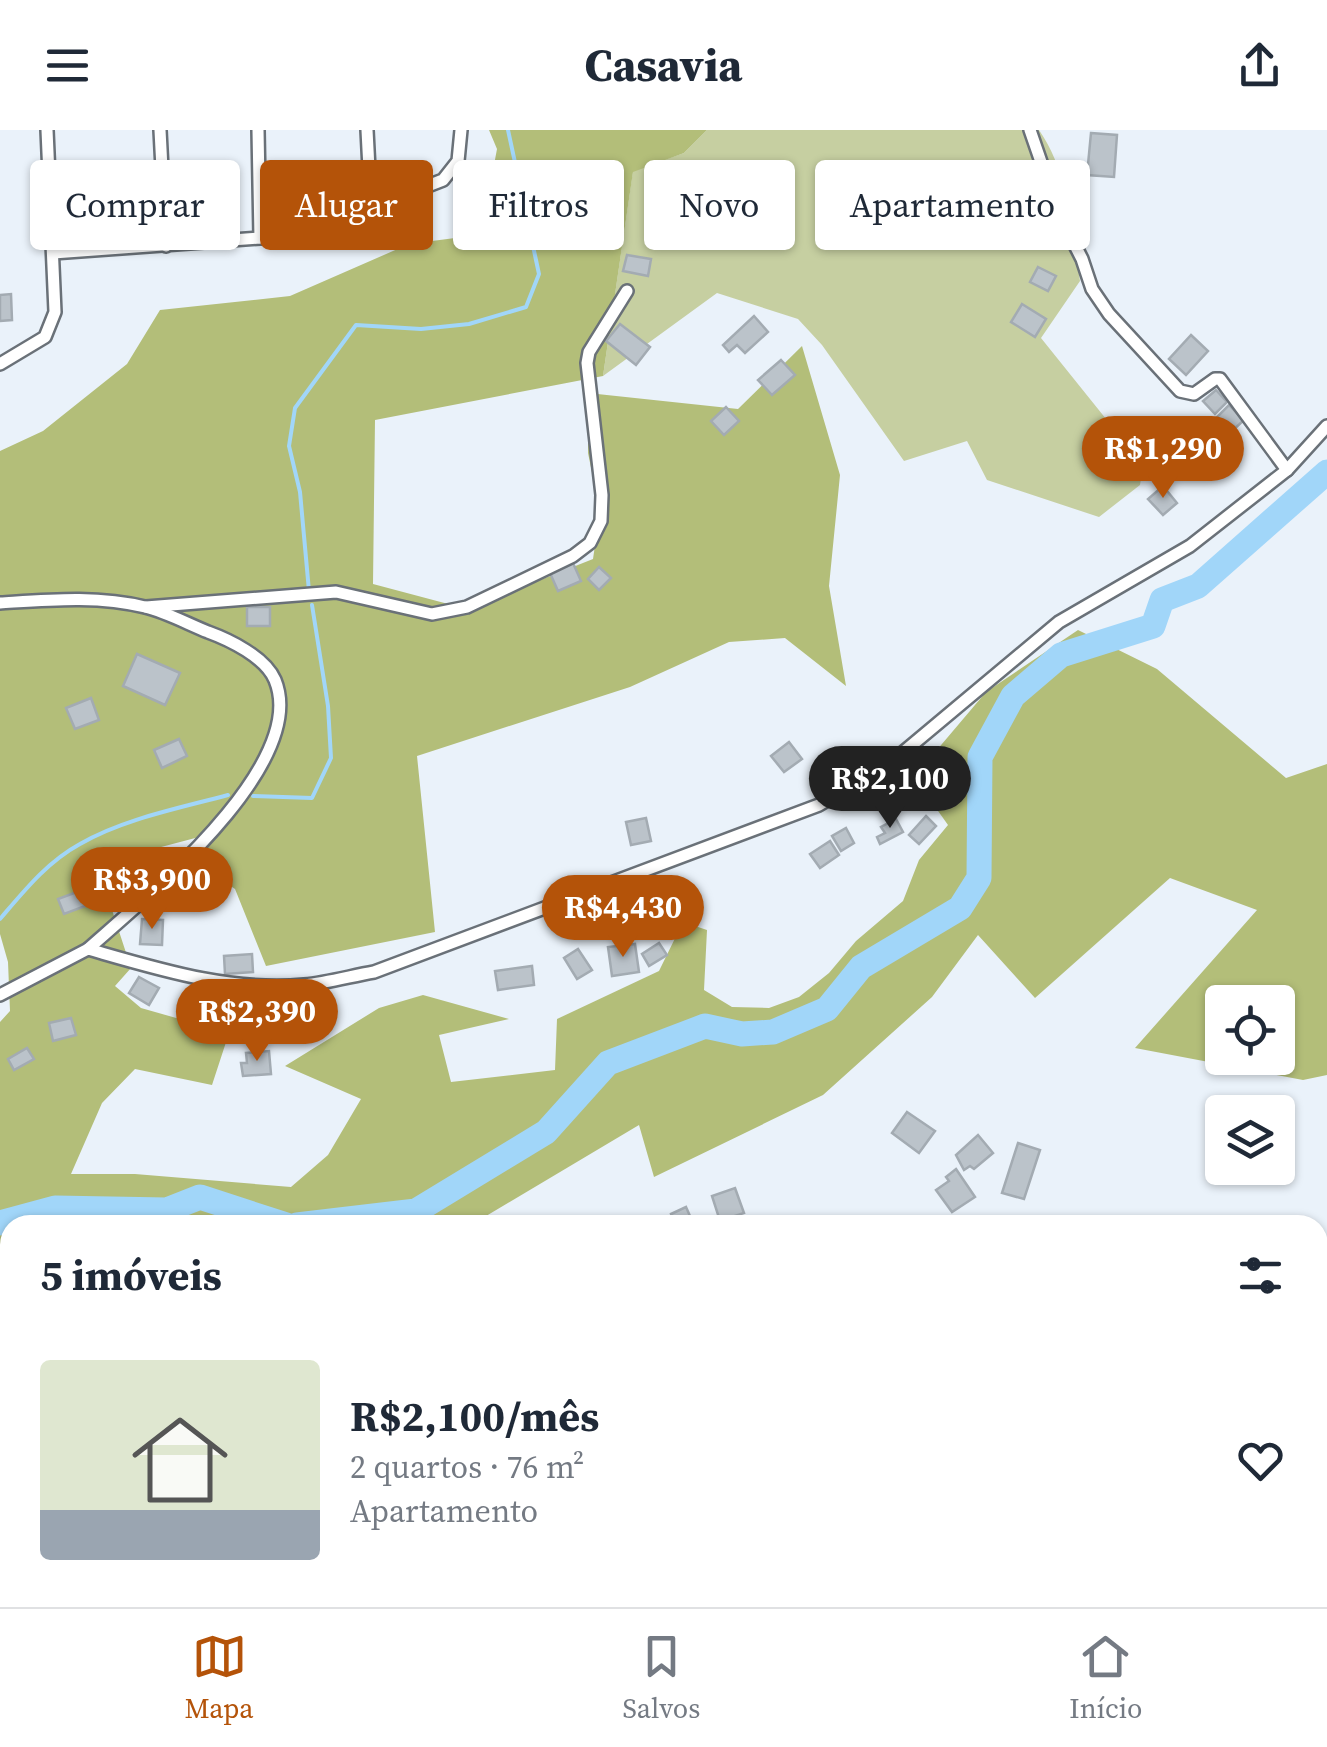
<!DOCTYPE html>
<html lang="pt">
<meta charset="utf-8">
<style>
:root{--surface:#fff;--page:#f2f2f3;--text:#1f2937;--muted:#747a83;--line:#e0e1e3;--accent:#b45309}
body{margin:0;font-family:"Source Serif 4",serif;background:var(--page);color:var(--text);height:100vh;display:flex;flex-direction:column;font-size:38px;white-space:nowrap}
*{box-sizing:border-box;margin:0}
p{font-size:32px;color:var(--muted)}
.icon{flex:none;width:55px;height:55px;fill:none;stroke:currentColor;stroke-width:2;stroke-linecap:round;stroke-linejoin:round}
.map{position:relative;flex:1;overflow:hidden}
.side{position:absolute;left:0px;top:1085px;width:1328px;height:392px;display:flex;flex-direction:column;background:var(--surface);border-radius:30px 30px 0 0;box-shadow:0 2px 8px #0004}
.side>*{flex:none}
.hud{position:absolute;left:30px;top:30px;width:1268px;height:90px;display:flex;gap:20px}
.controls{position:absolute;left:1205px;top:855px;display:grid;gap:20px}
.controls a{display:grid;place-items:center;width:90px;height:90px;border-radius:10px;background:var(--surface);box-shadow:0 2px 8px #0004;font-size:50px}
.price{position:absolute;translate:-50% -85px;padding:0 22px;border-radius:35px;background:var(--accent);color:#fff;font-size:32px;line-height:65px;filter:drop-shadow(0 2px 5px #0008)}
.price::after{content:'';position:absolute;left:50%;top:60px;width:30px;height:22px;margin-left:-15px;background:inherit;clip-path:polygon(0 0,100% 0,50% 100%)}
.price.on{background:#222;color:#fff}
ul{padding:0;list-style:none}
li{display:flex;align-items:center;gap:30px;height:250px;padding:0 40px}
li+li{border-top:2px solid var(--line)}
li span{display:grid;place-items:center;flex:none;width:280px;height:200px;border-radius:10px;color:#555}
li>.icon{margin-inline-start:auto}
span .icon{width:120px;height:120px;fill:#fffc;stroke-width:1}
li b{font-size:42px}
h2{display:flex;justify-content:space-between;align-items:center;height:120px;padding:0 40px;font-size:42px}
.pill{padding:0 35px;border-radius:10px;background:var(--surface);box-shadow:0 2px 8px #0004;font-size:35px;line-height:90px}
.pill.on{background:var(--accent);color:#fff}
header{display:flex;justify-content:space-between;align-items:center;height:130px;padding:0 40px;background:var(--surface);font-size:45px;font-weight:800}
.dock{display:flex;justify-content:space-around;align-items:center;height:140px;border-top:2px solid var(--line);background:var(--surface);font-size:28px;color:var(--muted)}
.dock a{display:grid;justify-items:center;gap:5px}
.dock .on{color:var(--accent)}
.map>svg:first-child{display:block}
</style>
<header><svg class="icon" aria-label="menu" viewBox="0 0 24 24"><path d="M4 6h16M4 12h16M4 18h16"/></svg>Casavia<svg class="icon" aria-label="share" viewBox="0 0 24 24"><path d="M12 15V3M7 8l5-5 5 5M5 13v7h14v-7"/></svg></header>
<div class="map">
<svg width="1327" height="1477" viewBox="0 0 1327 1477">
<rect width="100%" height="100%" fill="#eaf2fa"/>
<path fill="#c6cfa1" d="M707,0H1039C1069,43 1072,100 1080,151L1041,208L1143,335L1140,355L1099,387L987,350L967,311L904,331L822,215L798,189L717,163L603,246L633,41L684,23Z"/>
<g fill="#b3be79" fill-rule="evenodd">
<path d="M489,0H707L684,23L633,42L603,246L375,290L373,454L467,479L593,429L600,381L588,323V263L738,279L802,216L840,345L829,456L846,556L785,508L729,512L630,557L417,626L435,802L266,836L235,759L214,745L199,707L97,734L131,838L115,856L141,878L229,903L212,955L135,939L102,973L71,1044H135L291,1057L328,1025L361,969L285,936L379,878L423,865L509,889L439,905L451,952L555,940L557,889L659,841L683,792L707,800L704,860L732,877L769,878L799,867L829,843L856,811L903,771L919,730L948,695L914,647L986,562L1078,500L1157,539L1286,648L1327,634V945L1303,950L1135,918L1257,780L1170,748L1035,868L978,805L932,867L823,965L654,1047L639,995L471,1095H10V1119L0,1120V892L10,881L8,832L0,804V321L43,301L127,234L160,180L290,166L409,114L455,108L485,83L497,19ZM1222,872H1278V928H1222Z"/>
<polygon points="10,1358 10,1468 356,1468 361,1477 0,1477 0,1370"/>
</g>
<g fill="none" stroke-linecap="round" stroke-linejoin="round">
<g stroke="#a1d6f9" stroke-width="4">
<polyline points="309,461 300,362 289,316 295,278 356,195 421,199 469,194 526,177 539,144 508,0"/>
<polyline points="253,666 312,668 331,628 328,576 312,475"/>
<path d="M0,789C24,761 47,732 80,714C123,689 180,678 228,665"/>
</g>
<g stroke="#a1d6f9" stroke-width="25">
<polyline points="0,1093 55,1078 167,1080 200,1067 286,1095"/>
<polyline points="297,1095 416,1081 546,1002 608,933 705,896 742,904 773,902 827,879 861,837 960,778 979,748 980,627 1013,566 1061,525 1153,496 1162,470 1198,456 1327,342"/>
</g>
</g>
<g fill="#bbc3ca" stroke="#a3abb2" stroke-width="2.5">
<polygon points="1091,3 1117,5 1114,47 1087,45"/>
<polygon points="627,125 651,129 648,146 623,141"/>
<polygon points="1038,137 1056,146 1048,161 1030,152"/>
<polygon points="11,164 12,190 0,191 0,165"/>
<polygon points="1022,174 1046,189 1035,207 1011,192"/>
<polygon points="754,186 768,202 745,223 737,215 729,222 723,215"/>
<polygon points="620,194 650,217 636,235 606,211"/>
<polygon points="1191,205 1208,221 1186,245 1169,229"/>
<polygon points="781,230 795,245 772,265 758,250"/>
<polygon points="1216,260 1227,272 1215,284 1203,271"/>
<polygon points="1229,275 1244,290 1231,302 1216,288"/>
<polygon points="726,277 739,291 724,305 711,291"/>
<polygon points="1214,291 1232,309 1214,325 1197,307"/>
<polygon points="1187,321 1198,333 1182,349 1171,337"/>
<polygon points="1163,356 1177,373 1163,385 1148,369"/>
<polygon points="573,433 581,451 558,461 550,443"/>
<polygon points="599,437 611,448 599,460 588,449"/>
<rect x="247" y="477" width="23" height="19"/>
<polygon points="137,524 180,543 165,575 123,556"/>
<polygon points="91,568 99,590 75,599 66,578"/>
<polygon points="179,609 187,626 162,638 154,620"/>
<polygon points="789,612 802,629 784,642 771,626"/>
<polygon points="926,686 936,696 919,714 909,705"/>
<polygon points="646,688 651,711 631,715 626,692"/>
<polygon points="896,689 903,702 880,714 877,707 885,703 881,697"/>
<polygon points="846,698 854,713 841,721 832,706"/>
<polygon points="830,711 839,725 820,738 810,724"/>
<polygon points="90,757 96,772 64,784 58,769"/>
<polygon points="142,789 163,790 162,815 140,814"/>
<polygon points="659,813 667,825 649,836 642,824"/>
<polygon points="635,814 639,842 612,846 608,817"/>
<polygon points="578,819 592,840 577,849 564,828"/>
<polygon points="252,824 253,842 225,844 224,826"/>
<polygon points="532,836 534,855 498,860 495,841"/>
<polygon points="139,847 159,858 149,875 129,863"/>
<polygon points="71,888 76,905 53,911 49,893"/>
<polygon points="27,918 34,929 14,940 8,929"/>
<polygon points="269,921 271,944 243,946 241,933 247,933 246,923"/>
<polygon points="907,982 935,1001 919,1023 892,1003"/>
<polygon points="978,1005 993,1023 974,1039 970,1036 964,1040 956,1025"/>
<polygon points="1018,1013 1040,1020 1024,1069 1002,1063"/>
<polygon points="956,1039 975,1067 952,1082 936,1060 949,1051 946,1047"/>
<polygon points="735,1058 744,1083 720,1091 712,1066"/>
<polygon points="686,1077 694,1095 675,1095 671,1084"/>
</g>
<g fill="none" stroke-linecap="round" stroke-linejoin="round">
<defs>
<polyline id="service" points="976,1477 1049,1469"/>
<g id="minor">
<polyline points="160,0 166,116"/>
<polyline points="258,0 260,108"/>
<polyline points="367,0 371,78"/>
<polyline points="1030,0 1059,84 1082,129 1092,159 1109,184 1180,261 1194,264 1215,249 1220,249 1287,340"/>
<polyline points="53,123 260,108 371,78 443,50 458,31 461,0"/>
<polyline points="0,234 45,207 55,182 47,0"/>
<path d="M0,473C47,470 98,465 145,477C166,482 188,494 208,502C230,510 265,527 275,550C310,635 144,769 88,819"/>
<polyline points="146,477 336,462 432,484 467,477 573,426 590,413 601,391 602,365 587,233 589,222 627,161"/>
<path d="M0,865L88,819C158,839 230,862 304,855C327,853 351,846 374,842L819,675L894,630L1059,492L1190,416L1287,340L1327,296"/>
<polyline points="0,1358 10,1350"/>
<polyline points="1318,1378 1327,1375"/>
<polyline points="1050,1468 1084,1474 1115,1468"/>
</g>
</defs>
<use href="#service" stroke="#6a7178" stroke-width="10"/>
<use href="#minor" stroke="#6a7178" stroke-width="16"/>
<use href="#service" stroke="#fff" stroke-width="5"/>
<use href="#minor" stroke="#fff" stroke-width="11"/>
</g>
</svg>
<div class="controls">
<a><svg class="icon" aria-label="locate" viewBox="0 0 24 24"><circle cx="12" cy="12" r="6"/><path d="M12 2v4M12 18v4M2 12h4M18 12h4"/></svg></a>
<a><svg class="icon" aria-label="layers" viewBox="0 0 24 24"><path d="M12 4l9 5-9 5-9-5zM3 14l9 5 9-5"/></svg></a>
</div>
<b class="price" style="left:1163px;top:371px">R$1,290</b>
<b class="price on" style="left:890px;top:701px">R$2,100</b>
<b class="price" style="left:152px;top:802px">R$3,900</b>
<b class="price" style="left:623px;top:830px">R$4,430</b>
<b class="price" style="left:257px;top:934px">R$2,390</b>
<div class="hud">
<a class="pill">Comprar</a>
<a class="pill on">Alugar</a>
<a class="pill">Filtros</a>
<a class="pill">Novo</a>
<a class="pill">Apartamento</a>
</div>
<section class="side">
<h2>5 imóveis<svg class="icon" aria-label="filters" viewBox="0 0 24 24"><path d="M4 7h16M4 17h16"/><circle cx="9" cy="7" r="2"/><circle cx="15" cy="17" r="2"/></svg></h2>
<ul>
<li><span style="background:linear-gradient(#dfe7d0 75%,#9aa5b1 0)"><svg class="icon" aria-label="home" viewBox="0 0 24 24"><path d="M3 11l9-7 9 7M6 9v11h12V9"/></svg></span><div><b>R$2,100/mês</b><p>2 quartos · 76 m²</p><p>Apartamento</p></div><svg class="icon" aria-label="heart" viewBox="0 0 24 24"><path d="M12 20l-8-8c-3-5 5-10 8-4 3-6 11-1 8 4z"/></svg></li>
</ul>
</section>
</div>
<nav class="dock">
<a class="on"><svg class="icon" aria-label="map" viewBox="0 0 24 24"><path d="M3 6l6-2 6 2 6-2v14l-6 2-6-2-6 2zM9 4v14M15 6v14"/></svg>Mapa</a>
<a><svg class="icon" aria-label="saved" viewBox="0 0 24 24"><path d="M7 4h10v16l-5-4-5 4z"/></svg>Salvos</a>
<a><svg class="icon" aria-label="home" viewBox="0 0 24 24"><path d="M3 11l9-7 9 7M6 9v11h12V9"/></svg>Início</a>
</nav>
